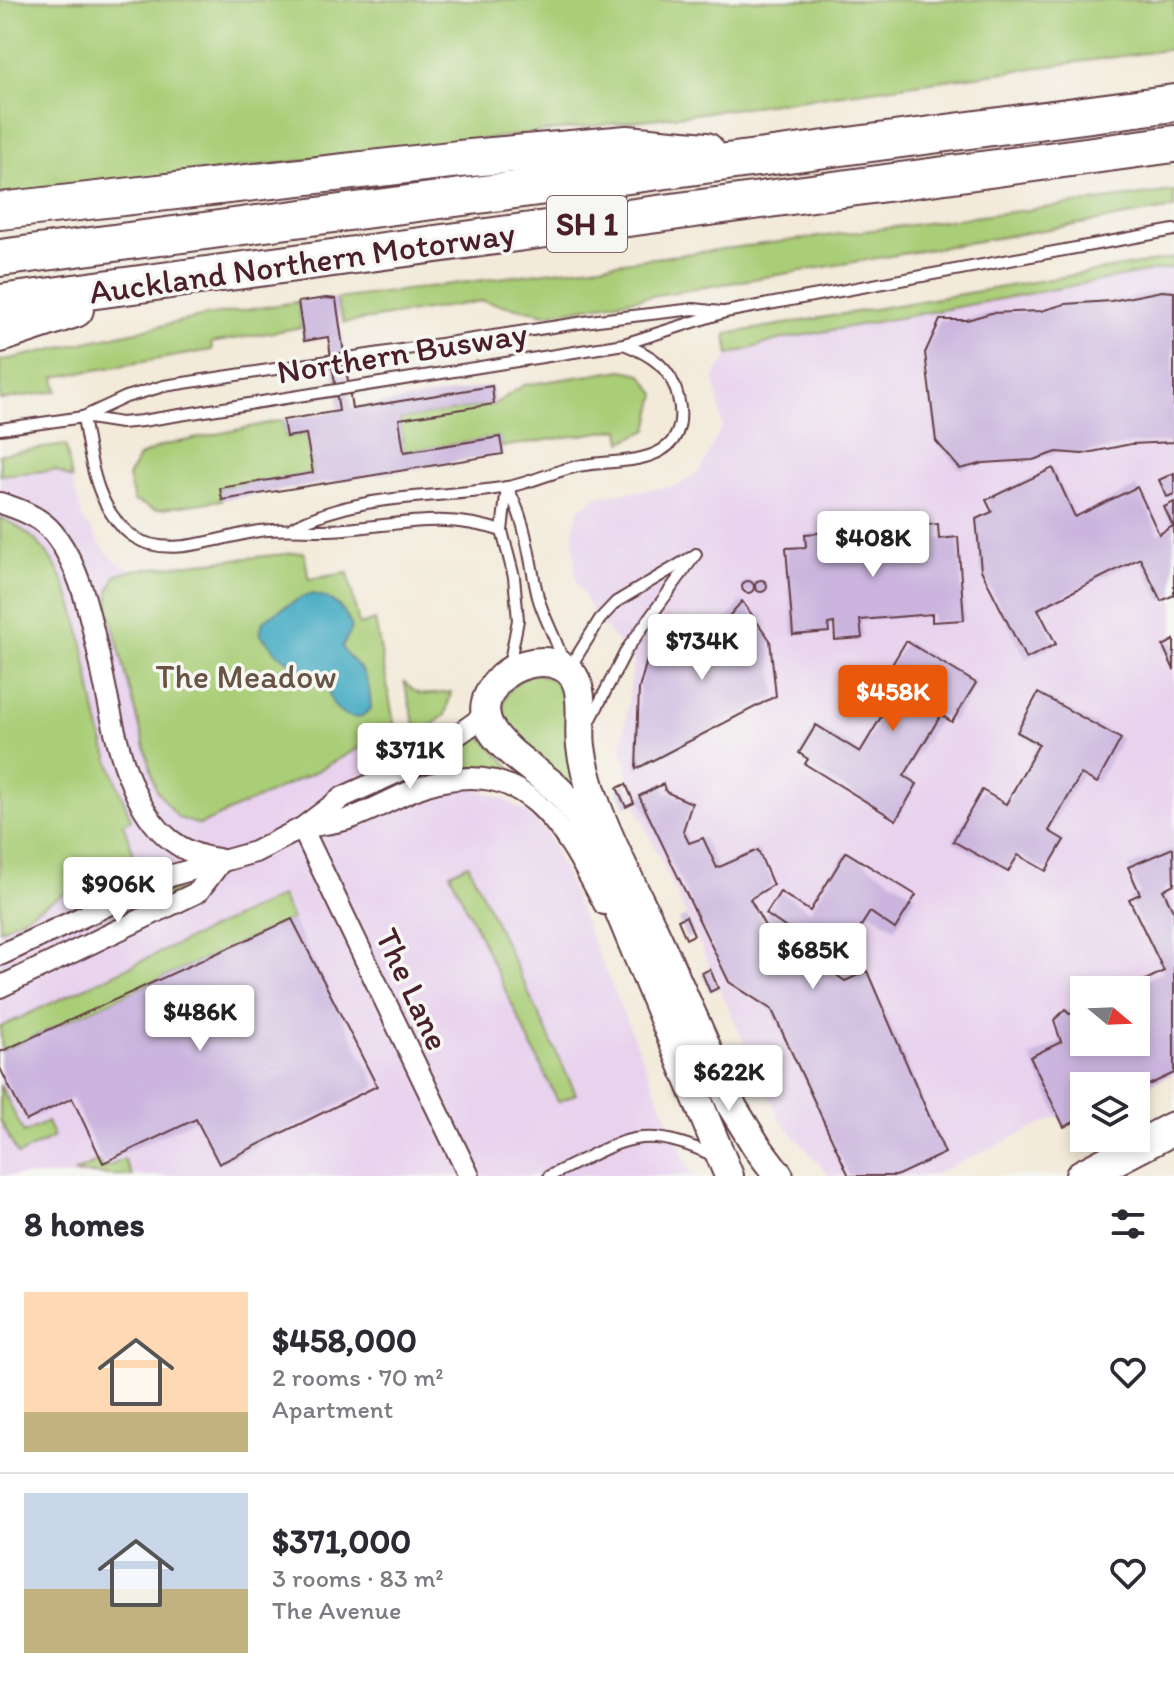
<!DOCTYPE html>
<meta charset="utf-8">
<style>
:root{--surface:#fff;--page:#f7f7f7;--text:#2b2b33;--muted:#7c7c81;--line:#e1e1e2;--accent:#ea580c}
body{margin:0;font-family:Itim,sans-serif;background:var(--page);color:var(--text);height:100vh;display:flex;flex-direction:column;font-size:30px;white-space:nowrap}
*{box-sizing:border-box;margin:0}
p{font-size:26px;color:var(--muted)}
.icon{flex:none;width:44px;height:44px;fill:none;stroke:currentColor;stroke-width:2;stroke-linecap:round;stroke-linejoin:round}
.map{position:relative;height:1176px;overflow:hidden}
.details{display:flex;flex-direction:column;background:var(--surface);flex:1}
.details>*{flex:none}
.needle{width:52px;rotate:109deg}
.buttons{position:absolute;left:1070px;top:976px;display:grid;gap:16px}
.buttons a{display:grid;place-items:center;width:80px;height:80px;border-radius:0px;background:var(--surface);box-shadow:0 4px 12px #0003;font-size:40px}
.price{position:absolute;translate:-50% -68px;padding:0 18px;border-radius:8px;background:#fff;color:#222;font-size:26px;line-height:52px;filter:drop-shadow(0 2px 4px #0008)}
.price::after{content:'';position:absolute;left:50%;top:48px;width:24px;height:18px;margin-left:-12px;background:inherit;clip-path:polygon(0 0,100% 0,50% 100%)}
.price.current{background:var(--accent);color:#fff}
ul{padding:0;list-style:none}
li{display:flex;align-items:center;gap:24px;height:200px;padding:0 24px}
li+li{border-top:2px solid var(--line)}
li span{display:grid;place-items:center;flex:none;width:224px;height:160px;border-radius:0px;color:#555}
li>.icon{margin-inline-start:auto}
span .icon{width:96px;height:96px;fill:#fffc;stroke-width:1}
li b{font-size:34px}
h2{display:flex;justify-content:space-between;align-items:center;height:96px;padding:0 24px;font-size:34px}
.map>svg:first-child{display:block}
</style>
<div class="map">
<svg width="1174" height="1176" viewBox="0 0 1174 1176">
<rect width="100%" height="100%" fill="#f6f6f2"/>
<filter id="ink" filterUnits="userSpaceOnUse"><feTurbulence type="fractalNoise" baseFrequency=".0125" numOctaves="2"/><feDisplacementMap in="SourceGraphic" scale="16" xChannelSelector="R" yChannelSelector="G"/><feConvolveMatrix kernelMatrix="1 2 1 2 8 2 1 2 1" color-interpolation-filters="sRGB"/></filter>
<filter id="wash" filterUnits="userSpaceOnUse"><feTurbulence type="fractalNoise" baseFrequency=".006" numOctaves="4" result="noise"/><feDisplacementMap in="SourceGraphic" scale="32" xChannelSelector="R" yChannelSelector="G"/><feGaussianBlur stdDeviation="1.8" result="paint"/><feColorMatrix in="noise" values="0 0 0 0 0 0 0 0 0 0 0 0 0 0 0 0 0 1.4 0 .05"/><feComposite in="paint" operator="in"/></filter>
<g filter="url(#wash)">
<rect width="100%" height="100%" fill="#f3ead9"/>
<g fill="#e8d2ee" fill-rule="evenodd">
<path d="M1174,267V1062L1084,1086V1104L931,1176H830L780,1120L636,806L622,748L634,660L594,616L576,580L573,530L580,508L599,496L677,486L699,472L722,425L714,377L729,355L778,340ZM1084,990H1136V1042H1084Z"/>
<polygon points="55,470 72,479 83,518 103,548 116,562 133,570 116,575 162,798 178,818 201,825 317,771 395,728 404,755 426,740 447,787 475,788 502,798 529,814 547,833 692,1176 0,1176 0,475"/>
</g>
<g fill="#aace78" stroke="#7a7652" stroke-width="2">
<polygon points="0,0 1174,0 1174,49 709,112 0,197"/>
<polygon points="1174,191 1174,208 546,314 483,301 344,323 336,299"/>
<polygon points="1174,258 1174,267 778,340 729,355 726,334"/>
<polygon points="298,302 302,327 211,343 212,350 55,377 57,391 0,400 0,361 205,316"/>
<polygon points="623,370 641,374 656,394 648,430 622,442 620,429 502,447 499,437 404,452 399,419 494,404 524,385"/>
<polygon points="283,420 286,437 306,434 313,473 221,488 222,500 155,510 134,501 128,477 139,457 161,446"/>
<polygon points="66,445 72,479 55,470 0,475 0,454"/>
<path d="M0,518C83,550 81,658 100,731C108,761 120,790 131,819L123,824L134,854L0,930Z"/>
<polygon points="304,552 309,579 348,573 359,625 375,620 395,728 317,771 200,825 178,818 156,789 109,610 109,591 116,575 133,570"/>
<path d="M533,673L554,680L567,701L580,794L505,727C498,700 508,684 533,673Z"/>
<path d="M404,681C419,700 428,694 451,692L445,715L421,734L414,722Z"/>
<polygon points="478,733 510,767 507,774 483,768 439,772 435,763"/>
<polygon points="468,864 576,1094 558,1102 450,873"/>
<polygon points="173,889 179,891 0,977 0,968"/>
<polygon points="281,896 292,919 2,1051 0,1027"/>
<polygon points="0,1085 24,1133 47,1122 54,1137 18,1155 0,1120"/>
<polygon points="124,1159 132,1176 73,1173 98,1161 103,1169"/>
</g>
<path fill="#43aac2" stroke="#466476" stroke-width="2" d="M310,594C332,597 344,606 352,628L342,647C345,655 349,656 355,663C369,676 370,691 371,709L359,718C340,717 330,706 328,687L278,654L260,634L263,621C275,613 297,598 310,594Z"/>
<g id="blocks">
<g fill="#cbb5de">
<polygon points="1162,291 1174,292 1174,442 1131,444 1082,454 1057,452 1033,460 984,463 960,469 936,441 925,353 940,320 967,320 991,313 1041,311 1065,304 1111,301"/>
<polygon points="326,298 336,299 352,409 492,386 494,404 399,419 404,452 500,437 503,454 222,500 220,488 313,473 306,434 286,437 283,420 339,411 328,337 304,341 298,302"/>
<polygon points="1053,468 1075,517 1137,487 1159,534 1173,526 1164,507 1174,502 1174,595 1161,601 1140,558 1038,609 1056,644 1026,659 981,570 976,519 992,512 986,500"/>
<polygon points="1174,473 1174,494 1167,497 1159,480"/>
<polygon points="938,524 939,539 958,537 964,620 932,622 932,614 860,620 862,638 835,640 834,623 828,624 829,632 793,635 786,548 806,547 805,534"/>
<circle cx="761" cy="586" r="6"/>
<circle cx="748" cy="587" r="6"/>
<polygon points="742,601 770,640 776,696 636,769 639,689 647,660 660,643 687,626 724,622"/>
<polygon points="1174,640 1174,670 1163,646"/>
<polygon points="906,641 976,683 952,722 941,715 904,776 917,784 896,820 805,764 808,759 799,753 816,725 860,752 902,682 887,673"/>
<polygon points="1038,693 1121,739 1097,783 1081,774 1049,831 1064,840 1046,871 1018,855 1008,872 953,841 982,790 1006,804 1039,744 1017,732"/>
<polygon points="626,784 634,803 626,807 617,788"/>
<polygon points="663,784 666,792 692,803 683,831 689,843 703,838 717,868 758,850 773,885 750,899 776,946 784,952 793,938 789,935 792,932 766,914 780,892 810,911 846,852 916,895 895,929 870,912 832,972 845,981 867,971 945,1153 896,1176 849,1176 772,1010 729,982 639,796"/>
<polygon points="1173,848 1174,884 1163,890 1174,912 1174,1073 1136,1091 1136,1086 1084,1086 1084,1117 1064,1127 1030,1057 1061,1042 1054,1020 1066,1009 1069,1014 1084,1010 1084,1042 1136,1042 1136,990 1125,990 1164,971 1129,899 1140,894 1128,867"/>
<polygon points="686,916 694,935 686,939 678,920"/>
<polygon points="292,919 377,1086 219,1164 196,1119 103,1163 72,1098 26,1121 0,1068 0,1052"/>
<polygon points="710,969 718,988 710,992 702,973"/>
</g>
</g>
</g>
<g filter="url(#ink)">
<use href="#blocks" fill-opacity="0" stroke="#633d45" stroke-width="2"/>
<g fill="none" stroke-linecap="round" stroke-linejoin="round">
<defs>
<g id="lane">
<polyline points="83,417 126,397 164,386 598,320 694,309 721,312"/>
<path d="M83,417C90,458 96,512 134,537C169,560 222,536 259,531C288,527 316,532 345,529C404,524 443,512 502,531"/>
<polyline points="0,429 83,417 121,423 142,421 624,344 725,312 1174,230"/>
<path d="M507,487C528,525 528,556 538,597C544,619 557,639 563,662"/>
<polyline points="507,487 502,531 514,577 518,620 509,666"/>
<path d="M293,527C364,491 433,500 508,487C534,482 558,469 584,465C608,461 641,463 662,450C681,439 683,417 678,397C671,367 651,355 624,344"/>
<polyline points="569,669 600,619 616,602 690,558"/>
<polyline points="590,721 627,649 696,554"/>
<path d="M549,1176C619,1144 638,1119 714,1156"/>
</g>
<g id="street">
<path d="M0,503C17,508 36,515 49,528C125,609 84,843 218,859"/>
<path d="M306,827C322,824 339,823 354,817C379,808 402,793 427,785C528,754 565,830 604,904"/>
<polyline points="302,828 469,1176"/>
<polyline points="0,955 173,875 255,852 302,828 343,797 418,763 487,714"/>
<polyline points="0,987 198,892 222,860"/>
</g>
<path id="secondary" d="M729,1176L580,816C572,806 565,796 556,788C527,761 453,726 501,678C514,665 535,660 552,663C592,671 577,718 581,746C583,764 588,781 594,799C610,844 633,887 654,931C681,989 707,1049 733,1108L757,1147L779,1176"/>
<polyline id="primary" points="1082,1176 1174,1128"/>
<g id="highway">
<polyline points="0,211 459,159 627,144 706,151"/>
<polyline points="0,258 1174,103"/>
<polyline points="0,303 1174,144"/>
<polyline points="0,334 75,309"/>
</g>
</defs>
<use href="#lane" stroke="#633d45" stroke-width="14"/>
<use href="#street" stroke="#633d45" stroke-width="24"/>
<use href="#secondary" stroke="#633d45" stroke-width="32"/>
<use href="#primary" stroke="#633d45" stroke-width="36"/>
<use href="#highway" stroke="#633d45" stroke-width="40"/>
<use href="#lane" stroke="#fff" stroke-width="10"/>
<use href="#street" stroke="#fff" stroke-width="20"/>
<use href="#secondary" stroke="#fff" stroke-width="28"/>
<use href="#primary" stroke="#fff" stroke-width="32"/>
<use href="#highway" stroke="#fff" stroke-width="36"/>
</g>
</g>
<g text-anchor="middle" stroke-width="7" stroke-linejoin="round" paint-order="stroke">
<rect fill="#f6f6f2" stroke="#7e6067" stroke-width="2" x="547" y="196" width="80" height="56" rx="6"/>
<g font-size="32" font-weight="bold" fill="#4a1f2b">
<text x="587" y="235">SH 1</text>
</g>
<g font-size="34" fill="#4a1f2b" stroke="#f6f6f2">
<text transform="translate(302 262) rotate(-8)" y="12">Auckland Northern Motorway</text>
<text transform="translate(402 352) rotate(-9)" y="12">Northern Busway</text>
<text transform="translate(413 989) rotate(65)" y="12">The Lane</text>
</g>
<g font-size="34" fill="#675442" stroke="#f6f6f2">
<text x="246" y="688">The Meadow</text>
</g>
</g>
</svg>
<div class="buttons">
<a><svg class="needle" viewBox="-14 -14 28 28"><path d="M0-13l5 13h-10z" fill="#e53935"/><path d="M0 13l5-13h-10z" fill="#7c7c81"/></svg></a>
<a><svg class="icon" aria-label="layers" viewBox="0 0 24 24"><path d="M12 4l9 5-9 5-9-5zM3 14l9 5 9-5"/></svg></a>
</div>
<b class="price" style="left:873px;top:579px">$408K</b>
<b class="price" style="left:702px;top:682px">$734K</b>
<b class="price current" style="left:893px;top:733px">$458K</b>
<b class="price" style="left:410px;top:791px">$371K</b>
<b class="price" style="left:118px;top:925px">$906K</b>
<b class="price" style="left:813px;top:991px">$685K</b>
<b class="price" style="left:200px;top:1053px">$486K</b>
<b class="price" style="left:729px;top:1113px">$622K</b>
</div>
<section class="details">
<h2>8 homes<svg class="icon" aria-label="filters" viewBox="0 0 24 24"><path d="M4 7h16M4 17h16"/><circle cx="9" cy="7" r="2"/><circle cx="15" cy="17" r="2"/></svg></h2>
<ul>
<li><span style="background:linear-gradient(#ffd9b3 75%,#c2b280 0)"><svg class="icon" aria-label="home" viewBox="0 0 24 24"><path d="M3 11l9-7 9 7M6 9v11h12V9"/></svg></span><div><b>$458,000</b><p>2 rooms · 70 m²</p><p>Apartment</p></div><svg class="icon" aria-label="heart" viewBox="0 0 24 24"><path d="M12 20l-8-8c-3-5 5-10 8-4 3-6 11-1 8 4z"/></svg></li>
<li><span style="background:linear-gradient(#c9d6e8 60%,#c2b280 0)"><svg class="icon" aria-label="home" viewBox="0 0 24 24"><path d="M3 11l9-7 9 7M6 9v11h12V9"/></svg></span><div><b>$371,000</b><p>3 rooms · 83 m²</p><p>The Avenue</p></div><svg class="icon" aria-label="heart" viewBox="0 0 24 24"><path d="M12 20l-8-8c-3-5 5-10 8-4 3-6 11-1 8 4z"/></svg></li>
</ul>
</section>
